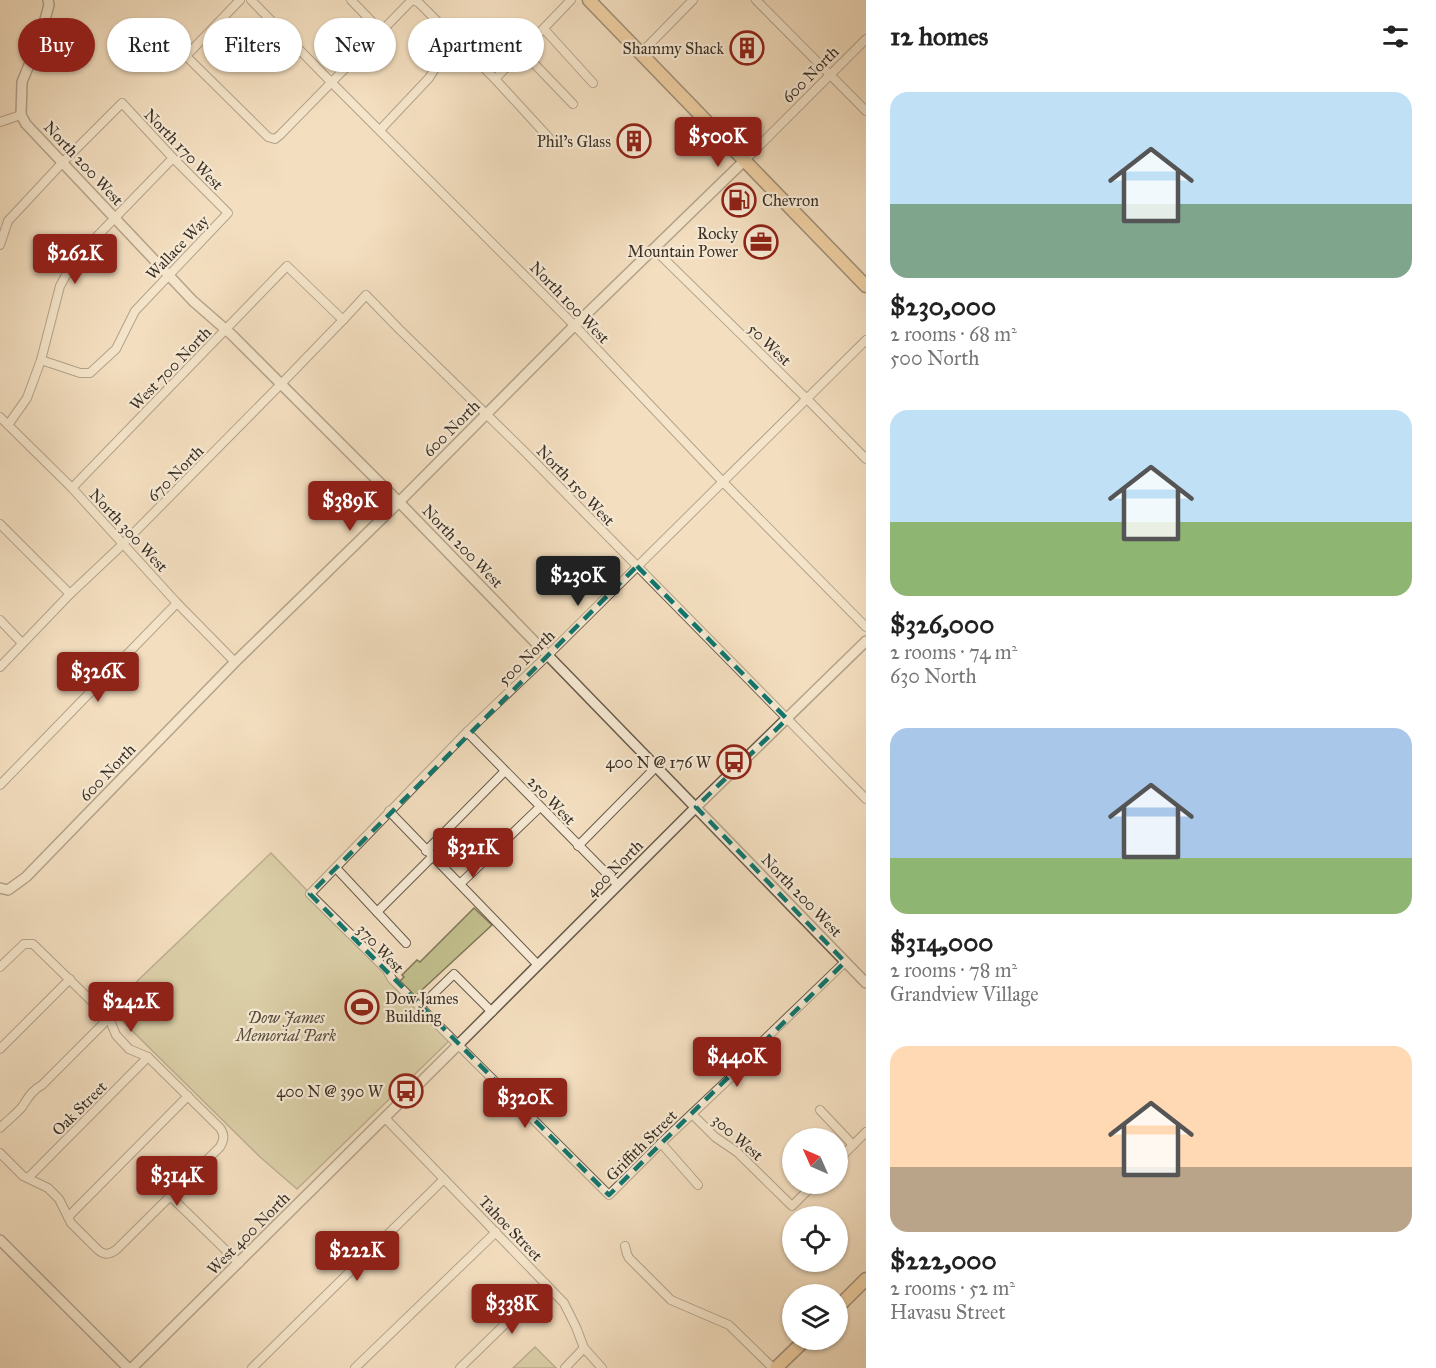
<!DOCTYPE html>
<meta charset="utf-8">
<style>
:root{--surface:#fff;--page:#f2f2f2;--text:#222;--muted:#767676;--accent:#8f2418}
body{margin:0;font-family:"IM FELL Great Primer",serif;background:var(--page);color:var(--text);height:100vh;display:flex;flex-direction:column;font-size:22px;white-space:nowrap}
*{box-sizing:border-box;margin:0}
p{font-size:20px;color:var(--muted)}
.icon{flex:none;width:33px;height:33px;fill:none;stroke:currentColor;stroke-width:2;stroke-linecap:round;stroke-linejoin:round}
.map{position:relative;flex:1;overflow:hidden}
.drawer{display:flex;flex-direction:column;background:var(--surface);width:570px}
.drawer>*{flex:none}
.top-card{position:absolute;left:18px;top:18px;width:570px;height:54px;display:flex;gap:12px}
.needle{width:39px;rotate:315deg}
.fabs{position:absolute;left:782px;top:1128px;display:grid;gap:12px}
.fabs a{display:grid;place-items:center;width:66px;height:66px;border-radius:50%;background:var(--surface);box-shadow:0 2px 4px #0004;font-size:30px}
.price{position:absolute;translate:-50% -51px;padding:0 14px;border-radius:6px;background:var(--accent);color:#fff;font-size:20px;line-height:39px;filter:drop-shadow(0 2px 3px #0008)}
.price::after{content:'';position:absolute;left:50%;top:36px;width:18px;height:14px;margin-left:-9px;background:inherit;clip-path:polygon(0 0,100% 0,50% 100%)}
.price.active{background:#222;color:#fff}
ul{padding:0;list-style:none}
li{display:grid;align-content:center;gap:12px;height:318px;padding:0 24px}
li span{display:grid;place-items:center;height:186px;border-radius:18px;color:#555}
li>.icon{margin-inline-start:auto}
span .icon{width:108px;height:108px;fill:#fffc;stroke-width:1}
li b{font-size:26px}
h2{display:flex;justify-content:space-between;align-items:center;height:72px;padding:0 24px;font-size:26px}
.chip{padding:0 21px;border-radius:27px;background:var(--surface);box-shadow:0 2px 4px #0004;font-size:21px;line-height:54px}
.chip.active{background:var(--accent);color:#fff}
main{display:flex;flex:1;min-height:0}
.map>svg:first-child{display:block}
</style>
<main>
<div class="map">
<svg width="866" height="1368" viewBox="0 0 866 1368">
<rect width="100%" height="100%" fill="#f3debf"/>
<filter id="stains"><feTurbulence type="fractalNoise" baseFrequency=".00333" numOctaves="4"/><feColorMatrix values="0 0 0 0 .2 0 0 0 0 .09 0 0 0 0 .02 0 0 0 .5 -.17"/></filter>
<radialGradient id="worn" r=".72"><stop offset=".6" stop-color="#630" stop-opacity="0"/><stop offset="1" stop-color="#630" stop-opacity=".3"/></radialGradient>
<g fill="#c2bf8e" stroke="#7e785a" stroke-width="1.5">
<polygon points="271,853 397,984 404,977 402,975 417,960 420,962 474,908 492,925 411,1000 450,1040 297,1189 259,1156 109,1008"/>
<polygon points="535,1347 556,1368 513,1368"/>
</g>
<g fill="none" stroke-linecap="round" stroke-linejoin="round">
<defs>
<g id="minor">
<polyline points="240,0 186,56 268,137 275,139 280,135 410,2 414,0 419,3 495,79 550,139"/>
<polyline points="251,0 331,82 575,326 723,482 866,627"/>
<polyline points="351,0 381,31"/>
<polyline points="756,0 866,111"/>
<polyline points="544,29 593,83"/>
<polyline points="522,51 573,104"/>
<polyline points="640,54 693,0"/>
<polyline points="495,79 571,0"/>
<polyline points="0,122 21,115"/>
<polyline points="380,130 429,78 454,38"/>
<polyline points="744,161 866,39"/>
<polyline points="0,245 8,221 63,162 122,103 173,158 228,213 135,311 116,349 90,373 80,373 41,360"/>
<polyline points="654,249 807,399 866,459"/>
<polyline points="0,417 72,488 177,603 235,662"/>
<polyline points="8,425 27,398 41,360 60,286 75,259 173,158"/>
<polyline points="72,488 287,266 343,320"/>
<polyline points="0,524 70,594"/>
<polyline points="0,620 22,643"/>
<polyline points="0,667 70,594 123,544 281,384 343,320 366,295 399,329 524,451 866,799"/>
<polyline points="467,732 618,885"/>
<polyline points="0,785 177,603"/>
<polyline points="389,811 538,965"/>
<polyline points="578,846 656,767"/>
<polyline points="426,851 505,771"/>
<polyline points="336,868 406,943"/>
<polyline points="460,884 540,807"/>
<polyline points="377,912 432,857"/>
<polyline points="845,962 764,1040 732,1076 661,1143 609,1195 397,984 392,979 387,970 310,894 467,732 548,655 866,340"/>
<path d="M0,967L24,944H33L109,1018L116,1035L129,1049L148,1057L220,1128C225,1135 224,1140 220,1147L116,1250C109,1255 103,1255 97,1249L71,1223L59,1199L48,1188L23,1176L0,1153"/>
<polyline points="420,1007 454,974 492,1012"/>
<polyline points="0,1049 70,979"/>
<polyline points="820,1110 853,1145"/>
<polyline points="692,1114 715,1137 737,1152 792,1206 814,1184"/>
<polyline points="385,1118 564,1303 576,1327 584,1348 602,1368"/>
<path d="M0,1128C7,1121 16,1114 22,1107C28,1098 32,1090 42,1085L109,1018"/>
<polyline points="661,1143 698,1185"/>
<polyline points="837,1161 866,1132"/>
<polyline points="28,1178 148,1057"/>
<polyline points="170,1196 239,1263"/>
<polyline points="68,1217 188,1096"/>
<polyline points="625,1246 627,1254 629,1258 671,1300 729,1325 773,1368"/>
<polyline points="252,1368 444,1179"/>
<polyline points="355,1368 496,1232"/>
<polyline points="460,1368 546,1284"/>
<polyline points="565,1368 584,1348"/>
</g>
<g id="tertiary">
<polyline points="48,0 49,5 40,38 22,82 21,115 26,124 193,301 232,335 399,502 866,983"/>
<polyline points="0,888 8,890 26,877 235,662 399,502 568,332 744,161"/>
<polyline points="0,1240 128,1368"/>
<polyline points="132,1368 458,1045 696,807 866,641"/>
</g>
<g id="primary">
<polyline points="837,1308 866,1279"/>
<polyline points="776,1368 805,1340"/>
</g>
<polyline id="trunk" points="589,0 866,286"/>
</defs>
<use href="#minor" stroke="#685c4c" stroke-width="10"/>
<use href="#tertiary" stroke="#685c4c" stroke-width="12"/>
<use href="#primary" stroke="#3a3026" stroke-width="15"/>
<use href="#trunk" stroke="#3a3026" stroke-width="15"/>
<use href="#minor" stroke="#f7ead5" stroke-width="8"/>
<use href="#tertiary" stroke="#f7ead5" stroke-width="9"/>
<use href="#primary" stroke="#eabf80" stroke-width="12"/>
<use href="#trunk" stroke="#eabf80" stroke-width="12"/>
</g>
<path d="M0 0H866V1368H0ZM637,566L787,719L696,807L845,962L609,1195L310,894Z" fill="#f3debf" fill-opacity=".55" fill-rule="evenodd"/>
<path fill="none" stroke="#0f766e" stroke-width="4.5" stroke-dasharray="12 8" stroke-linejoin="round" d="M637,566L787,719L696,807L845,962L609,1195L310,894Z"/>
<defs>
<symbol id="building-ring" viewBox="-11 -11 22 22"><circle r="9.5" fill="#f7ead5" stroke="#8f2418" stroke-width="1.5"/><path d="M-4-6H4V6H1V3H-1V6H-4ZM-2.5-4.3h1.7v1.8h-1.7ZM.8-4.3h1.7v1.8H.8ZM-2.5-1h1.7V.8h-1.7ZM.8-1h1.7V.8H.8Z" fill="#8f2418"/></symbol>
<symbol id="fuel-ring" viewBox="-11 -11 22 22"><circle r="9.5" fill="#f7ead5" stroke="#8f2418" stroke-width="1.5"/><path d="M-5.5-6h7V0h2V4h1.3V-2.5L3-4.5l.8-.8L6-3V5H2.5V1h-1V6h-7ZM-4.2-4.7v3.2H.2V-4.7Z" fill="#8f2418"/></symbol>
<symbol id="office-ring" viewBox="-11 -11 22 22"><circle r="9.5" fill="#f7ead5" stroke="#8f2418" stroke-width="1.5"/><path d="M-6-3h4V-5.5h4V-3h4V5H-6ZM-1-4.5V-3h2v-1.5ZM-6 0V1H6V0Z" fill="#8f2418"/></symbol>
<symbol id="bus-ring" viewBox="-11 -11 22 22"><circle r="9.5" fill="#f7ead5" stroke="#8f2418" stroke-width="1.5"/><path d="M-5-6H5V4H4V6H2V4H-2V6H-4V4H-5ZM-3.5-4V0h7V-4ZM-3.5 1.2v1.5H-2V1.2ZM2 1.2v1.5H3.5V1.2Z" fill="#8f2418"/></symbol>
<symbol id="stadium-ring" viewBox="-11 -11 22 22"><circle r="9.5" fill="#f7ead5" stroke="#8f2418" stroke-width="1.5"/><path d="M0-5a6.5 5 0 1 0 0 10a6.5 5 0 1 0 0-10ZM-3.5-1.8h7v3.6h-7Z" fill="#8f2418"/></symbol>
</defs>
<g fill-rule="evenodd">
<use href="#building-ring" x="728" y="29" width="38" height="38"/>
<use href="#building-ring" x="615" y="122" width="38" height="38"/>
<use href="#fuel-ring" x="720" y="181" width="38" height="38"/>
<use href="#office-ring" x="742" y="223" width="38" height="38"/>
<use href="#bus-ring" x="715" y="743" width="38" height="38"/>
<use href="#stadium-ring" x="343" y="988" width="38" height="38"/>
<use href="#bus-ring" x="387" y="1072" width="38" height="38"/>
</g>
<g text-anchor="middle" stroke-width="4.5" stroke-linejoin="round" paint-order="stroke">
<g font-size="16" fill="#3a3026" stroke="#f7ead5" text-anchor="end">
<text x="724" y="54">Shammy Shack</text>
<text x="611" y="147">Phil's Glass</text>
<text x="762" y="206" text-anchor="start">Chevron</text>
<text x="738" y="239">Rocky<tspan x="738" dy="18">Mountain Power</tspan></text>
<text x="711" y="768">400 N @ 176 W</text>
<text x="385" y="1004" text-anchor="start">Dow James<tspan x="385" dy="18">Building</tspan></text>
<text x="383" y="1097">400 N @ 390 W</text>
</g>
<g font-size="16" fill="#3a3026" stroke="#f7ead5">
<text transform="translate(810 74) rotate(-45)" y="6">600 North</text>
<text transform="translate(184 149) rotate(46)" y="6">North 170 West</text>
<text transform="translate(84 163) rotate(47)" y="6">North 200 West</text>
<text transform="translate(177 247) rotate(-46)" y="6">Wallace Way</text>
<text transform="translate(570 302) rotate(46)" y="6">North 100 West</text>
<text transform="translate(770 344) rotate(44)" y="6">50 West</text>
<text transform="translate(170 368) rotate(-46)" y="6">West 700 North</text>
<text transform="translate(451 428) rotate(-45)" y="6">600 North</text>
<text transform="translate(175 473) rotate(-45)" y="6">670 North</text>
<text transform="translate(576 485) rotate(46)" y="6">North 150 West</text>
<text transform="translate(129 530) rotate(47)" y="6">North 300 West</text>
<text transform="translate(463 546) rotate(46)" y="6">North 200 West</text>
<text transform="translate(526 657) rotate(-44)" y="6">500 North</text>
<text transform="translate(107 772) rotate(-46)" y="6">600 North</text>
<text transform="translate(552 800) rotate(46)" y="6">250 West</text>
<text transform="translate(614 868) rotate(-45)" y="6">400 North</text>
<text transform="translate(802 895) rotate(46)" y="6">North 200 West</text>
<text transform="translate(381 948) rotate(47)" y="6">370 West</text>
<text transform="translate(79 1108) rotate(-45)" y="6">Oak Street</text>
<text transform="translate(738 1137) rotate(41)" y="6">300 West</text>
<text transform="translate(641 1145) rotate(-45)" y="6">Griffith Street</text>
<text transform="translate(511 1228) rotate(46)" y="6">Tahoe Street</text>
<text transform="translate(248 1233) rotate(-45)" y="6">West 400 North</text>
</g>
<g font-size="16" font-style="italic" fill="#554d3b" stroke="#f7ead5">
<text x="286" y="1023">Dow James<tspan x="286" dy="18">Memorial Park</tspan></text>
</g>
</g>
<rect width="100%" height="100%" filter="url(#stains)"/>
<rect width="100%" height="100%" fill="url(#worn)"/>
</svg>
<div class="fabs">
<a><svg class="needle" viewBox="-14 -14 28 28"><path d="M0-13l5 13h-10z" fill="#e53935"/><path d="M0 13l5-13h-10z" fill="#767676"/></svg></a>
<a><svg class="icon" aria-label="locate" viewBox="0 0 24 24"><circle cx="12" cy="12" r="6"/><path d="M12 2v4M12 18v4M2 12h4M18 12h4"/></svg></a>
<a><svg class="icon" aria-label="layers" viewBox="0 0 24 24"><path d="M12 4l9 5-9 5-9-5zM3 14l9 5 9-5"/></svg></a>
</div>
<b class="price" style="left:718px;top:168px">$500K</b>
<b class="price" style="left:75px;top:285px">$262K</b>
<b class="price" style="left:350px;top:532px">$389K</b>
<b class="price active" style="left:578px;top:607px">$230K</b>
<b class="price" style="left:98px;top:703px">$326K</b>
<b class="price" style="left:473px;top:879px">$321K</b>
<b class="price" style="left:131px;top:1033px">$242K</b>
<b class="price" style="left:737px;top:1088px">$440K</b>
<b class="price" style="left:525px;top:1129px">$320K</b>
<b class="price" style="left:177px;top:1207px">$314K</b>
<b class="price" style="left:357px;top:1282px">$222K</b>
<b class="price" style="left:512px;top:1335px">$338K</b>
<div class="top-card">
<a class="chip active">Buy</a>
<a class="chip">Rent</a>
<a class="chip">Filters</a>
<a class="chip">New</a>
<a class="chip">Apartment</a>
</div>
</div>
<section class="drawer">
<h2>12 homes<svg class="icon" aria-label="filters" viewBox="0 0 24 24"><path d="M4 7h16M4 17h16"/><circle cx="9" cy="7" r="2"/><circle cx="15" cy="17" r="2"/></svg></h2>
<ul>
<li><span style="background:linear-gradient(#bfe0f5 60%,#7fa58c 0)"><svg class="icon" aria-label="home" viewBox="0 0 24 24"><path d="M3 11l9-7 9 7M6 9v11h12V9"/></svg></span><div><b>$230,000</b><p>2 rooms · 68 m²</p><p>500 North</p></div></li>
<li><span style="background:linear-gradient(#bfe0f5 60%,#8fb573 0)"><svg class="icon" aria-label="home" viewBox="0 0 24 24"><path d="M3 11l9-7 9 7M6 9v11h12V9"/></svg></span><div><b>$326,000</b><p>2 rooms · 74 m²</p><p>630 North</p></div></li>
<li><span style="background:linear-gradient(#a9c7e8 70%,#8fb573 0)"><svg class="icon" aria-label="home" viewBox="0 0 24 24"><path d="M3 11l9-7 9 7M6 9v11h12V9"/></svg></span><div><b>$314,000</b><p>2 rooms · 78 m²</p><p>Grandview Village</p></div></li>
<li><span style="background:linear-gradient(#ffd9b3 65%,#b9a48a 0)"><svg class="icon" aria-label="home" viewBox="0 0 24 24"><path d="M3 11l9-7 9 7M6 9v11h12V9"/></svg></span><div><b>$222,000</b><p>2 rooms · 52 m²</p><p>Havasu Street</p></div></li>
</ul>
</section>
</main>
